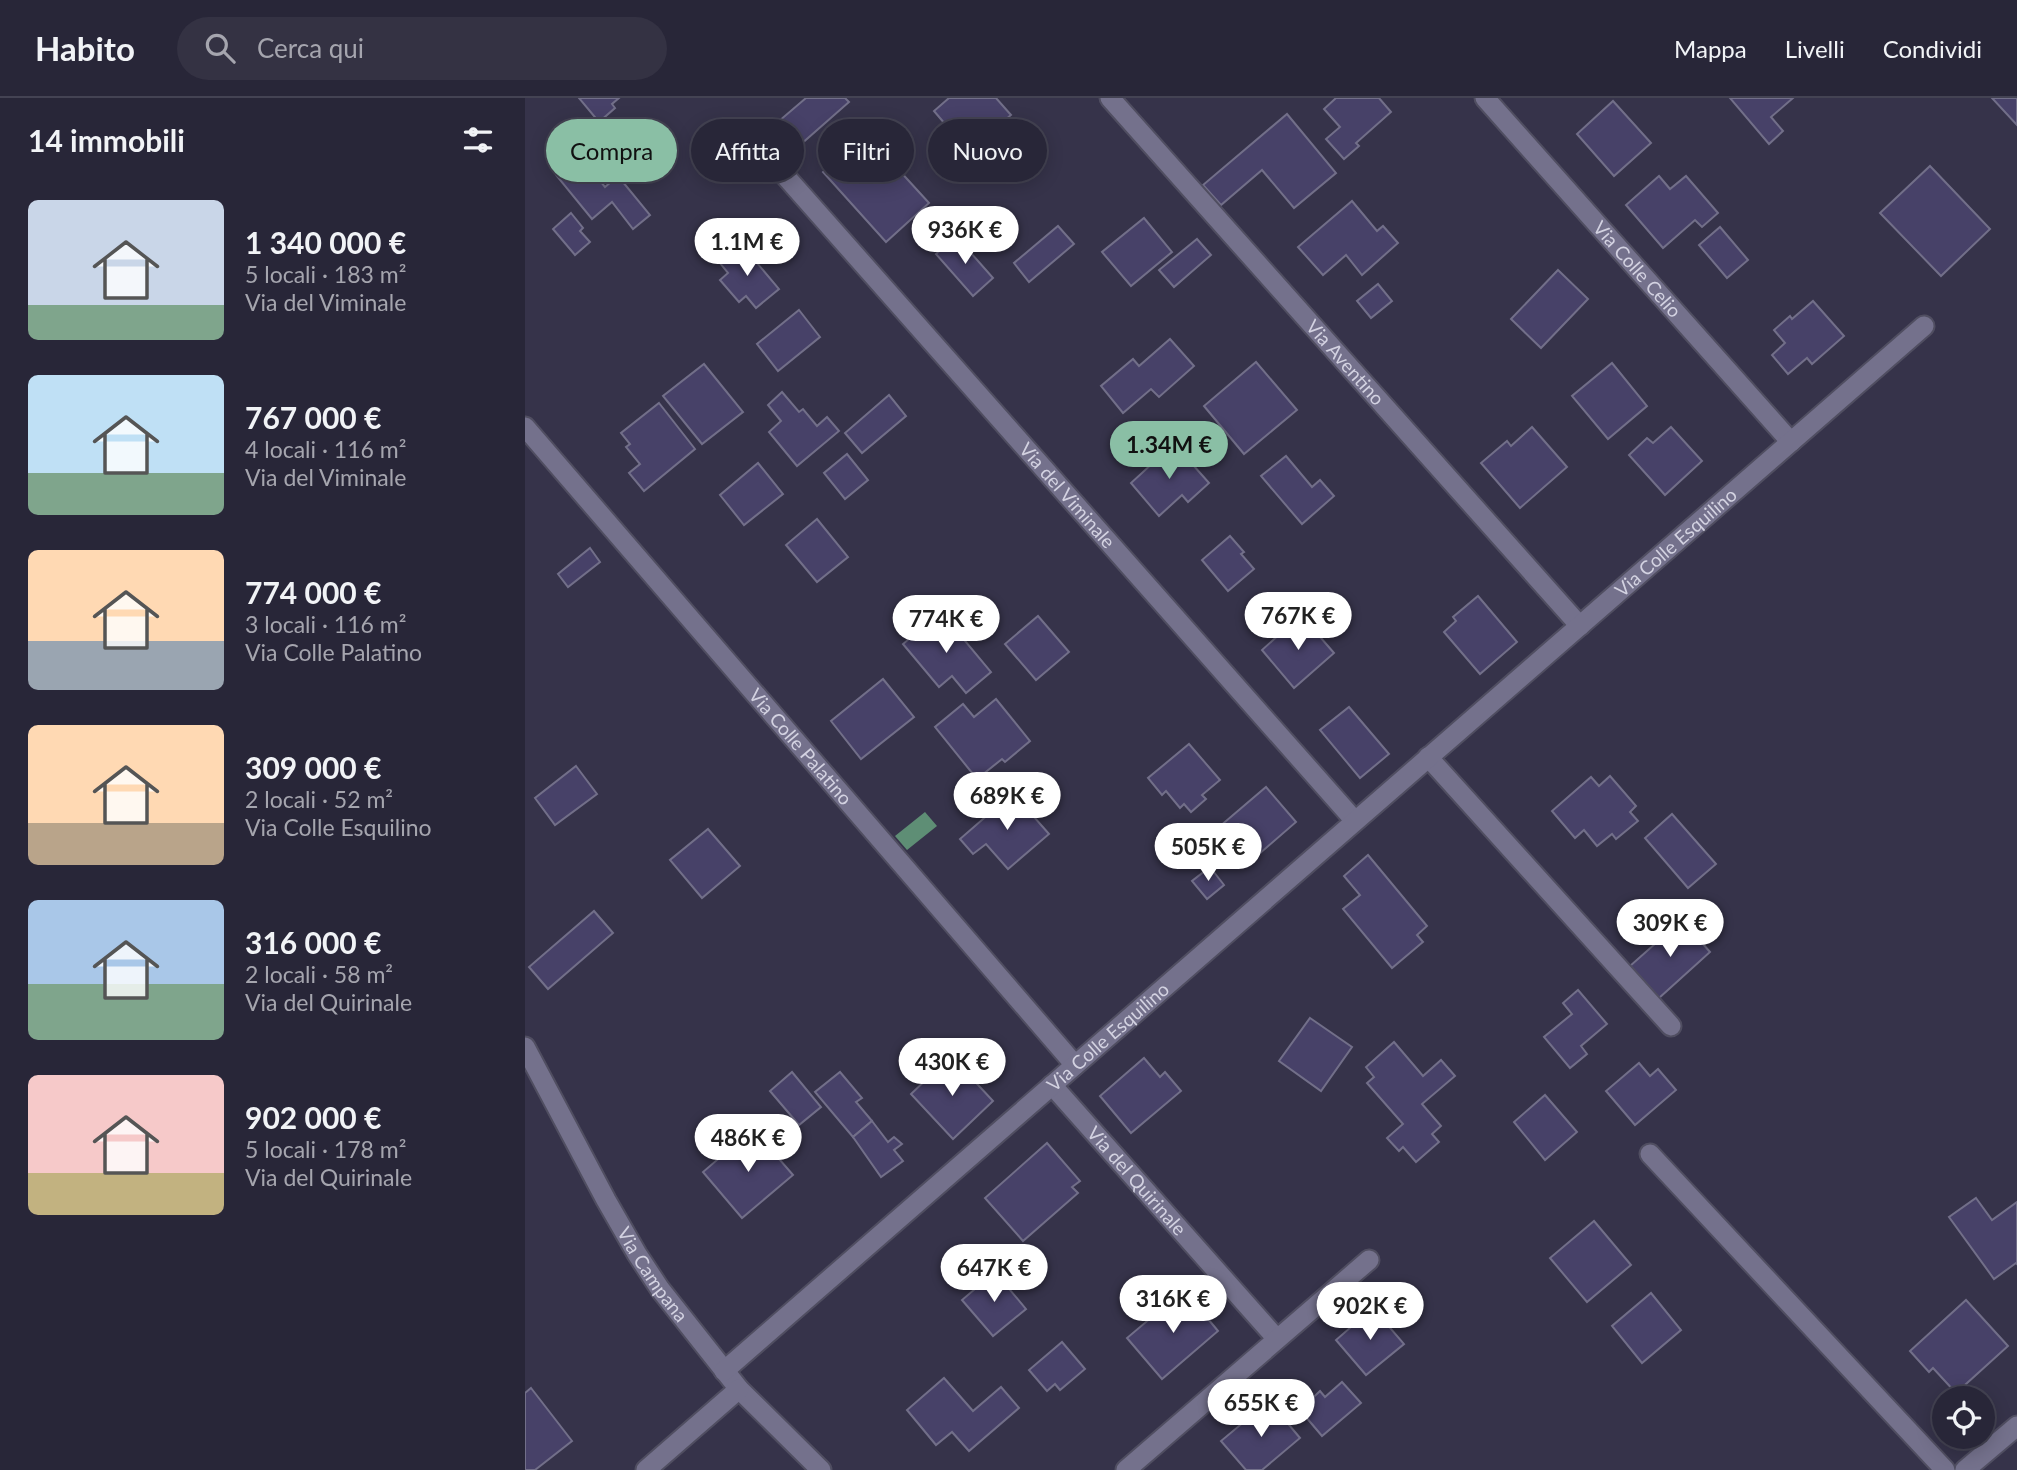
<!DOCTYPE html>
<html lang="it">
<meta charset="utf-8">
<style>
:root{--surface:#282638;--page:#343243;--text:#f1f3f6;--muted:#a5a5ae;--line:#444353;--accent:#8abfa5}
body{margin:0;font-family:Lato,sans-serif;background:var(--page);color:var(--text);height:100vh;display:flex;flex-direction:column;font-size:26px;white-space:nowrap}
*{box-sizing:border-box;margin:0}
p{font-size:23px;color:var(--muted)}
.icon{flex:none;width:38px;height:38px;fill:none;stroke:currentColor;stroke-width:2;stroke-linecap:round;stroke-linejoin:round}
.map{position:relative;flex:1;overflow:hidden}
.details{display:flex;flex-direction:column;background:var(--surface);width:525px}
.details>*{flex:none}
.guide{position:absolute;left:21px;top:21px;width:665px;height:63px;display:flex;gap:14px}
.tools{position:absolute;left:1407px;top:1288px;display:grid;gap:14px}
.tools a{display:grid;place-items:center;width:63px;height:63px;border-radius:50%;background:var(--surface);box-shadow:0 4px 18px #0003,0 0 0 2px var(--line);font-size:35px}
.price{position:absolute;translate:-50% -60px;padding:0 16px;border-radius:24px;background:#fff;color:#222;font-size:23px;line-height:46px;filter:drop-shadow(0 2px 4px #0008)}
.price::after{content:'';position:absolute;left:50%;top:42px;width:21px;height:16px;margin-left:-10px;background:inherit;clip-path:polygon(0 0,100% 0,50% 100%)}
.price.current{background:var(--accent);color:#111}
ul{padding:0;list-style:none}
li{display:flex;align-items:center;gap:21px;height:175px;padding:0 28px}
li span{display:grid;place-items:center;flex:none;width:196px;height:140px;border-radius:10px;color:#555}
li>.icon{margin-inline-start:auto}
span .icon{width:84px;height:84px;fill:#fffc;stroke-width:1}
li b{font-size:30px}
h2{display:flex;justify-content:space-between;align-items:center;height:84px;padding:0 28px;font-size:30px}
.chip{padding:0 24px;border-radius:32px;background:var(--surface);box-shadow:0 4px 18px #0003,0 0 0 2px var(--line);font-size:24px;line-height:63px}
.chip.current{background:var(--accent);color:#111}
header{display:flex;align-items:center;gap:42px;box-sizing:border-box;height:98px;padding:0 35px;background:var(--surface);border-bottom:2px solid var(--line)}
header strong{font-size:33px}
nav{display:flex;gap:38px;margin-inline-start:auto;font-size:24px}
.search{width:490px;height:63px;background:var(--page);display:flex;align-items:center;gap:18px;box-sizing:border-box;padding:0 24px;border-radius:38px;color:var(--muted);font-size:26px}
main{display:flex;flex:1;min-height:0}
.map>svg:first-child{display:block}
</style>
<header>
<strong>Habito</strong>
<div class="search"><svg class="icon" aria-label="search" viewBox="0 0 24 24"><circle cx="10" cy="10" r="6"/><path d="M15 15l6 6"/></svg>Cerca qui</div>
<nav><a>Mappa</a><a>Livelli</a><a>Condividi</a></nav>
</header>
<main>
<section class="details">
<h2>14 immobili<svg class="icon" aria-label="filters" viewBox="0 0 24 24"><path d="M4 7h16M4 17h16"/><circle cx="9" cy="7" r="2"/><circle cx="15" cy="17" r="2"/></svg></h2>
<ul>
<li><span style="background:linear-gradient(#c9d6e8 75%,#7fa58c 0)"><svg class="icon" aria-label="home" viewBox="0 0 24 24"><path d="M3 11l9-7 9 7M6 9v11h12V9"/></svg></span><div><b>1 340 000 €</b><p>5 locali · 183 m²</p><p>Via del Viminale</p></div></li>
<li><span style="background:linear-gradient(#bfe0f5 70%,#7fa58c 0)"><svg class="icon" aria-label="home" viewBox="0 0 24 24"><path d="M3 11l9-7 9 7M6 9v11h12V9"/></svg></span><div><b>767 000 €</b><p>4 locali · 116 m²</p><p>Via del Viminale</p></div></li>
<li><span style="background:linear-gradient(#ffd9b3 65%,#9aa5b1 0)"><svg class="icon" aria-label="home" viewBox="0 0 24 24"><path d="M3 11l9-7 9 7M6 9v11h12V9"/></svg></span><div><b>774 000 €</b><p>3 locali · 116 m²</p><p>Via Colle Palatino</p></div></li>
<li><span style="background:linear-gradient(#ffd9b3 70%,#b9a48a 0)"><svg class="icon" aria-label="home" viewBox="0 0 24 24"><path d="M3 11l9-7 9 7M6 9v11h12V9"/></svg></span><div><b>309 000 €</b><p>2 locali · 52 m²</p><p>Via Colle Esquilino</p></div></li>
<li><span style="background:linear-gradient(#a9c7e8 60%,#7fa58c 0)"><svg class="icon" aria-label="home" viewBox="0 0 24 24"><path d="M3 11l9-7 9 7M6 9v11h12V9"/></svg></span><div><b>316 000 €</b><p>2 locali · 58 m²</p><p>Via del Quirinale</p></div></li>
<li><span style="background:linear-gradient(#f6c9c9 70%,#c2b280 0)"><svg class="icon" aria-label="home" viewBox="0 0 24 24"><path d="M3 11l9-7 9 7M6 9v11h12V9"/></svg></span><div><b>902 000 €</b><p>5 locali · 178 m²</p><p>Via del Quirinale</p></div></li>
</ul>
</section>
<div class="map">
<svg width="1492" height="1372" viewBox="0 0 1492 1372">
<rect width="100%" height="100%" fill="#36334a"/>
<polygon fill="#5e8e75" points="400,714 412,728 382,752 370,738"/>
<g fill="#474168" stroke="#726f89" stroke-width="2">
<polygon points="54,0 94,0 87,6 90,10 74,24"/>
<polygon points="281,0 320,0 324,4 275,47 254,23"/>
<polygon points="424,0 471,0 486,17 443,53 409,13"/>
<polygon points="811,0 854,0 866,14 831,45 834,48 819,61 801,41 815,29 799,11"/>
<polygon points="1205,0 1268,0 1246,19 1258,33 1244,46"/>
<polygon points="1467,0 1492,0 1492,27"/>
<polygon points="1088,3 1126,45 1089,78 1052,36"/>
<polygon points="762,16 811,75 769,110 737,72 696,107 678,87"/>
<polygon points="341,36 404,105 361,144 298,74"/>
<polygon points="55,58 80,89 93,78 125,117 108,131 87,104 67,121 31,77"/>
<polygon points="1405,68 1465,131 1416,178 1355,115"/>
<polygon points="1134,78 1145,91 1161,78 1193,115 1177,129 1170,122 1138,150 1101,107"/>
<polygon points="827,103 852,133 858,128 873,145 837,177 821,157 798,177 773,149"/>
<polygon points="46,115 58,130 55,133 65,144 50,157 28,131"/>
<polygon points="619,120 647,154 606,188 577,154"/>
<polygon points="533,128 549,146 504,184 489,165"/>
<polygon points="1195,129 1223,162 1202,180 1174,147"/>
<polygon points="431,138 468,180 448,198 411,156"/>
<polygon points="672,141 686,157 649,189 634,172"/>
<polygon points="216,146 254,191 231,210 221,198 214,204 195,182 203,175 195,165"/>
<polygon points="1033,172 1063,201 1016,250 986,221"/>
<polygon points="853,186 867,203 846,220 832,203"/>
<polygon points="1288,203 1319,238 1287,266 1282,260 1263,276 1247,257 1260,245 1249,232 1265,218 1267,221"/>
<polygon points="274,212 295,239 253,273 232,246"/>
<polygon points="645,241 669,268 634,299 626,291 598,315 576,288 608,261 614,268"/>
<polygon points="731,264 772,312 719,356 679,308"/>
<polygon points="1087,265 1122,308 1083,341 1047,298"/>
<polygon points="179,266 218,314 177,346 138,298"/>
<polygon points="257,294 274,314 278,311 292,328 302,319 314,333 272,368 244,334 256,323 243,307"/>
<polygon points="364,297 381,318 337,355 320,335"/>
<polygon points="134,305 170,351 119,393 104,375 115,366 101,349 105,346 96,335"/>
<polygon points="1007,329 1042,369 995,410 956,365 982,343 986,348"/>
<polygon points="1146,329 1177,363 1140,397 1104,357 1122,340 1128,345"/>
<polygon points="653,350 684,385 663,404 657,397 634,418 606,385 641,353 645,357"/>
<polygon points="322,356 343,382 320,401 299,375"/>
<polygon points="761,358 787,389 795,382 809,398 777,426 736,378"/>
<polygon points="233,365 258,396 219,427 195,397"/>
<polygon points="292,421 323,459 292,484 261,447"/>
<polygon points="705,438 719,454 716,456 729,471 703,493 677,462"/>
<polygon points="65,450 75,464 43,489 33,476"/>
<polygon points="953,498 992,544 955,576 919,534 931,523 928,519"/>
<polygon points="416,514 466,574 441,595 427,578 414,589 378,546"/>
<polygon points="776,517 809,555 769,590 737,552"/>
<polygon points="513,518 544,554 511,582 480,546"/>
<polygon points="358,581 389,619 336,661 306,623"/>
<polygon points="471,601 505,643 480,664 477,661 452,681 410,629 438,606 449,619"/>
<polygon points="824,609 864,656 835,680 795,632"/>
<polygon points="664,646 695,682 677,697 681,701 666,714 659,706 655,710 641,693 637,697 623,680"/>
<polygon points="51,668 72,696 30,727 10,700"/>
<polygon points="1085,678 1111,708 1105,714 1113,723 1091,741 1087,736 1072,748 1059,732 1050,740 1027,713 1066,679 1074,688"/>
<polygon points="741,689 771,724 734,756 721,757 694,729"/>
<polygon points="488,695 524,736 483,771 461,746 448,756 435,741"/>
<polygon points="1147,716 1191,766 1163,790 1120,740"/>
<polygon points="183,731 215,768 177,800 145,762"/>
<polygon points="843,757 902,828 892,837 898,844 867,870 818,811 835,797 819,778"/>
<polygon points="685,769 699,787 682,801 667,783"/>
<polygon points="69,813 88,835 23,891 4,869"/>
<polygon points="1157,822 1185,854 1134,900 1105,868"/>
<polygon points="1053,892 1082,926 1056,948 1062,956 1045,970 1019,939 1047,916 1038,905"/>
<polygon points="785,920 827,949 796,993 754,963"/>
<polygon points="869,944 898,978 916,962 930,978 897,1006 916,1028 907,1036 914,1044 891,1064 878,1049 874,1053 862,1040 878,1026 842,985 849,979 841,969"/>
<polygon points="426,958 468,1003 428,1041 386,996"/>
<polygon points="619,960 635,979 640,974 656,993 606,1035 575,998"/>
<polygon points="1114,965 1125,978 1133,971 1151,992 1110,1027 1081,993"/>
<polygon points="267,974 296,1009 274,1027 245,993"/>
<polygon points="315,974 337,1000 331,1004 347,1023 328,1039 290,994"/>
<polygon points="1020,997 1052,1034 1020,1062 989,1024"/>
<polygon points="347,1023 363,1044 369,1039 377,1046 369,1052 378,1063 356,1079 328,1039"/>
<polygon points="228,1031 268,1077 217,1120 178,1074"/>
<polygon points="522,1045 555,1083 547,1089 553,1095 498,1143 460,1100"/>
<polygon points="1451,1100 1467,1122 1492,1104 1492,1166 1491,1165 1469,1181 1424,1119"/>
<polygon points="1069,1123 1106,1167 1062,1204 1025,1160"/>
<polygon points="470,1174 501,1211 468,1238 437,1202"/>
<polygon points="659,1192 693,1233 637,1281 602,1240"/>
<polygon points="1126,1195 1156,1232 1117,1265 1087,1228"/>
<polygon points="1441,1202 1483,1248 1431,1295 1408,1270 1404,1274 1385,1253"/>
<polygon points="848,1210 879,1246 841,1277 811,1242"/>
<polygon points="537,1244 560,1271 535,1292 530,1286 522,1293 504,1272"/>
<polygon points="419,1280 448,1313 476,1289 494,1310 444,1353 427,1334 411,1347 382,1312"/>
<polygon points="817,1284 836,1305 797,1338 775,1312 795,1293 800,1299"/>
<polygon points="6,1290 47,1343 10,1372 0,1372 0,1295"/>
<polygon points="744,1303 775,1340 737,1372 721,1372 696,1343"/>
</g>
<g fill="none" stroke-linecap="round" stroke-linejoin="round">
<defs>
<g id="minor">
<path id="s1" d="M585,0L1055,528"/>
<path id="s2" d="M960,0L1266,344"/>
<path id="s3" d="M255,72L830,723"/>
<path id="s4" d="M0,329L550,967"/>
<polyline points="903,659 1146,928"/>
<path id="s5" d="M0,949L81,1102L112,1156L135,1191L214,1291L296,1372"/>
<path id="s6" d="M527,987L752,1241"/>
<polyline points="1125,1056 1420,1372"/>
<path id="s7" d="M199,1273L1399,228"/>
<polyline points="121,1372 214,1291"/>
<polyline points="601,1372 844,1162"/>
<polyline points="1440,1372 1492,1328"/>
</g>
</defs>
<use href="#minor" stroke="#504e61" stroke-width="23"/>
<use href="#minor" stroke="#74718c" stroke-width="19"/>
</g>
<g text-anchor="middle" stroke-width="6" stroke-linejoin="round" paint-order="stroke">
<g font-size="19" fill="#d3d2e1" stroke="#2c293f">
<text dy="7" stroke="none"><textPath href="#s2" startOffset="229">Via Colle Celio</textPath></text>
<text dy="7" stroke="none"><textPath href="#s1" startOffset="354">Via Aventino</textPath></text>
<text dy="7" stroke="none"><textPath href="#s3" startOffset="434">Via del Viminale</textPath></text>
<text dy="7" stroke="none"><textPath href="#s7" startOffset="1262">Via Colle Esquilino</textPath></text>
<text dy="7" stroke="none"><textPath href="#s4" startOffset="422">Via Colle Palatino</textPath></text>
<text dy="7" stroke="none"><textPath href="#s7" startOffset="509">Via Colle Esquilino</textPath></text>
<text dy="7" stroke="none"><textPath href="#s6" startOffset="128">Via del Quirinale</textPath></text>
<text dy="7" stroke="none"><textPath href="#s5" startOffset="261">Via Campana</textPath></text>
</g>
</g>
</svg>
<div class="tools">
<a><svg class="icon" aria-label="locate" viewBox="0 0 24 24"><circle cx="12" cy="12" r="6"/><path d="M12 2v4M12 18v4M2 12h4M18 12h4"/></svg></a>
</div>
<b class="price" style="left:440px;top:168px">936K €</b>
<b class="price" style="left:222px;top:180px">1.1M €</b>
<b class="price current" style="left:644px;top:383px">1.34M €</b>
<b class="price" style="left:773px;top:554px">767K €</b>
<b class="price" style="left:421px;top:557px">774K €</b>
<b class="price" style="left:482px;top:734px">689K €</b>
<b class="price" style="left:683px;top:785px">505K €</b>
<b class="price" style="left:1145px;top:861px">309K €</b>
<b class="price" style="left:427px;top:1000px">430K €</b>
<b class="price" style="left:223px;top:1076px">486K €</b>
<b class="price" style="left:469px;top:1206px">647K €</b>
<b class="price" style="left:648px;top:1237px">316K €</b>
<b class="price" style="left:845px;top:1244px">902K €</b>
<b class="price" style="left:736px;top:1341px">655K €</b>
<div class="guide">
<a class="chip current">Compra</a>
<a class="chip">Affitta</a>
<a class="chip">Filtri</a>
<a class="chip">Nuovo</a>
</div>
</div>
</main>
